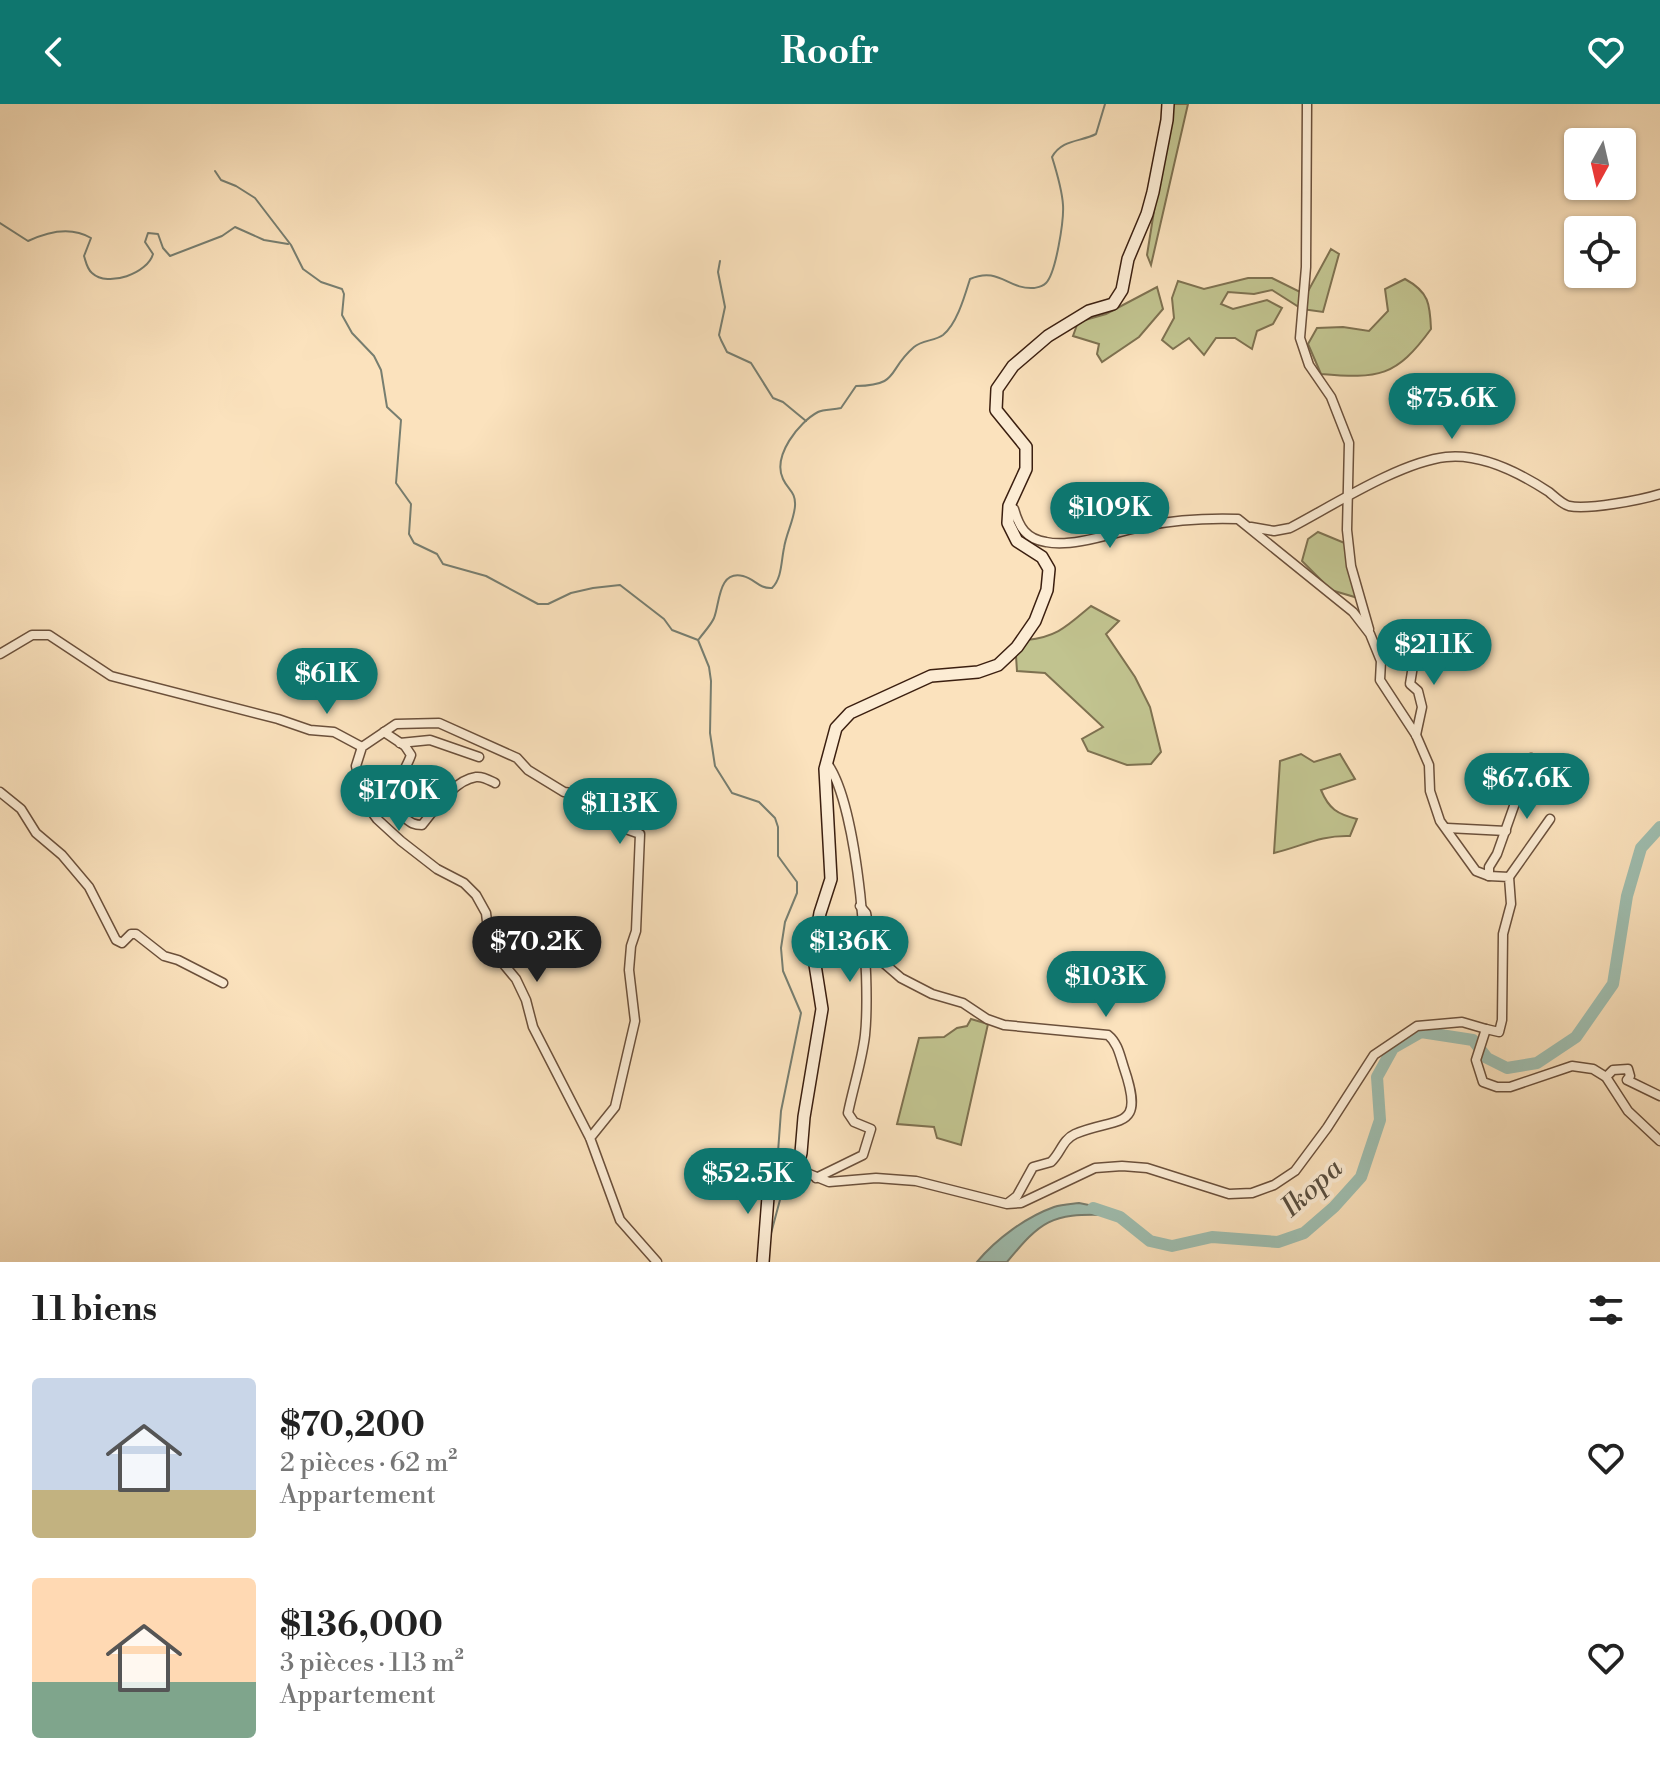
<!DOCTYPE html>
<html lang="fr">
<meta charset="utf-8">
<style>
:root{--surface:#fff;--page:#f6f6f6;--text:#222;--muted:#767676;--accent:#0f766e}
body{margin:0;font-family:"Libre Bodoni",serif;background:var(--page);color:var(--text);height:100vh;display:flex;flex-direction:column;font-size:30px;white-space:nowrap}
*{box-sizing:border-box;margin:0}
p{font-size:26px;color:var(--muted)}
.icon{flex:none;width:44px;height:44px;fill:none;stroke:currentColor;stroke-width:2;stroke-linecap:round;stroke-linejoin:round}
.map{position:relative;height:1158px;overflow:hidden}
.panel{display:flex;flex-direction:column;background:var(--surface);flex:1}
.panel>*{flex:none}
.needle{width:52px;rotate:188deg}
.controls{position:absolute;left:1564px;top:24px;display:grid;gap:16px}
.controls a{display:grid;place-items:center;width:72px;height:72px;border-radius:8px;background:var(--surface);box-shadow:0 2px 6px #0004;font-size:40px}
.price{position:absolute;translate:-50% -68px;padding:0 18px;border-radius:28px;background:var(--accent);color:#fff;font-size:26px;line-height:52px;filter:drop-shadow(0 2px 4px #0008)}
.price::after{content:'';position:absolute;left:50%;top:48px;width:24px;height:18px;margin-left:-12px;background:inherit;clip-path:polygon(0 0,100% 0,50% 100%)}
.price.on{background:#222;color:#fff}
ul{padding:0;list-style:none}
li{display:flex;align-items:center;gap:24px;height:200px;padding:0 32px}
li span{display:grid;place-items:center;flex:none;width:224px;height:160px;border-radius:8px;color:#555}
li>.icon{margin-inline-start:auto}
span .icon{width:96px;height:96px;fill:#fffc;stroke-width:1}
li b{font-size:34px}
h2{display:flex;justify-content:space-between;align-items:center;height:96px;padding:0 32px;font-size:34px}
header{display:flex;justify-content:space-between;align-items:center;height:104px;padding:0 32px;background:var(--accent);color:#fff;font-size:36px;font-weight:700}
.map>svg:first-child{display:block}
</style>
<header><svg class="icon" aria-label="back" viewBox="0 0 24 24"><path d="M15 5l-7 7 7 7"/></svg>Roofr<svg class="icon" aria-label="heart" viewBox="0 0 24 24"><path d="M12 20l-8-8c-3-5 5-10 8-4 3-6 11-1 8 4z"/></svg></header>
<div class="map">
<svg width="1660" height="1158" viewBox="0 0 1660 1158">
<rect width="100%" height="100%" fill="#fbe2bd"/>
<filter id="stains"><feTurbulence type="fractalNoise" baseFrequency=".0025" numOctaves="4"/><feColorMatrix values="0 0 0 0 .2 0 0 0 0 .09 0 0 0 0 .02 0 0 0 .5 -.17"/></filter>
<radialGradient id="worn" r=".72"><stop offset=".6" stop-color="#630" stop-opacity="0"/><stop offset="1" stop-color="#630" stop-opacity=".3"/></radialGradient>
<g fill="#c1c38f" stroke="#7e7150" stroke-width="2">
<polygon points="1171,0 1188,0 1151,161 1147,151"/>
<polygon points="1331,145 1339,150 1323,208 1302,205 1272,186 1254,190 1228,188 1221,200 1233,205 1267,196 1282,204 1273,220 1257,227 1252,245 1235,234 1216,234 1204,251 1189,234 1173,245 1162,236 1174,214 1172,194 1178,177 1204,185 1248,174 1272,174 1306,191"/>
<path d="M1405,175C1429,188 1430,200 1431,225C1396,273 1379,275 1321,270L1308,240L1317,224L1343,223L1369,227L1388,207L1385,185Z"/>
<polygon points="1157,183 1163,205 1139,233 1102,258 1097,250 1099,240 1073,232 1078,218 1106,210"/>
<polygon points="1318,428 1347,440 1358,494 1331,486 1302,457 1308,435"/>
<path d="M1091,502L1119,517L1106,530L1135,573L1150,603L1161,648L1151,660L1127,661L1088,647L1082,635L1103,623L1045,569L1017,567L1016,552L1027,536C1058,533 1068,521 1091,502Z"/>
<path d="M1301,650L1314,658L1340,650L1355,675L1321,686C1329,705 1337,710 1357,715L1350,732C1320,731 1303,742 1274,749L1280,657Z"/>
<polygon points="971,915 988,920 961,1041 937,1034 934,1023 897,1020 919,934 944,933 957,924 967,922"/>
</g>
<path fill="#9fbeb0" stroke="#777e70" stroke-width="2" d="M1079,1099L1104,1104L1106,1111C1051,1109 1041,1117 1007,1158H977C996,1135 1026,1113 1054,1103C1062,1100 1071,1100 1079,1099Z"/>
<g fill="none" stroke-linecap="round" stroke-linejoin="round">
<g stroke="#777e70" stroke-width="2">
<polyline points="215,67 221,76 236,82 255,94 291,141 303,165 321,178 342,185 344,190 342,211 352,229 374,252 381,266 387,303 401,316 396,379 411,400 409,430 414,439 437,450 443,460 486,472 538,500 548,500 571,489 593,484 620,481 664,515 672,526 698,536 709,563 711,577 710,629 715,662 732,689 759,698 775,714 778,723 778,752 797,778 797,789 785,818 781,844 783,867 801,909 781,1007 778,1048 775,1058 780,1072"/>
<path d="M0,119L28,137C47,128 71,122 91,134L84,152C86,158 87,165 92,169C108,184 148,169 153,150L145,138L148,129L158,130L163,144L170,152L222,132L235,123L264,136L288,140"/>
<polyline points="720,157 718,168 725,203 719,231 721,236 727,248 751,259 773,294 783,298 806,317"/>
<path d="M699,535C704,528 711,521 714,514C720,499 718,466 743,472C755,475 759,485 772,484C782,474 781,458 784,444C786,430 794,416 795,402C796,388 788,386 783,375C772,352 799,318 818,308C824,305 833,306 841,304L856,282C901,281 886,267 914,243C922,236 935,237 943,231C957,220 965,191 970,175C999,162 1008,186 1034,184C1039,183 1042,183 1046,179C1056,169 1064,116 1063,101C1062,85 1057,69 1052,53C1062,35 1081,38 1096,30L1105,0"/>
<polyline points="770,1133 784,1081"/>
</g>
<polyline stroke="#9fbeb0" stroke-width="12" points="1093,1104 1120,1113 1150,1137 1172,1142 1212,1133 1278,1138 1304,1129 1334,1103 1361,1073 1380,1016 1377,973 1393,944 1421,928 1473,936 1487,954 1507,964 1537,959 1576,933 1613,880 1627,792 1641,744 1660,723"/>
<defs>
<g id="street">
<polyline points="1307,0 1306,163 1300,234 1309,261 1331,293 1349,339 1347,426 1351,462 1369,525"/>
<path d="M1009,402L1014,405C1019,423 1026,435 1046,438C1073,444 1116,428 1144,422C1175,416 1208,414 1238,415L1353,508L1370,530L1381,557L1380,576L1416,631L1429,661L1430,687L1440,717L1476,767L1489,772L1509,773L1511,800L1503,830L1502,916L1499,928L1486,925"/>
<path d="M1251,423L1274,427L1290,424C1332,402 1400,358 1446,353C1482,349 1520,369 1549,388C1555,393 1562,400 1569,402C1588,406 1641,396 1660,390"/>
<polyline points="0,550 32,531 49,531 111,572 278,615 310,626 334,628 362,643"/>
<path d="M384,628L405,642L411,651C404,672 380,695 405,714C411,719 414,721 422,721C435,705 454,676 476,673C483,672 489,676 495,679"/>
<polyline points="1416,631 1422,603 1418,587 1410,580 1418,531"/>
<polyline points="400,639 430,636 479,653"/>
<polyline points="0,688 21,705 36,729 62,751 89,783 116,836 122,839 131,830 136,830 164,852 178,856 223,879"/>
<polyline points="1447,724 1506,727"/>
<polyline points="1489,772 1489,763 1497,750 1531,654"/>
<polyline points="1509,773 1550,715"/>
<path d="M860,802L866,809L871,837L879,855L901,874L932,890L963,899L987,915L1004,921L1108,931C1118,939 1120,952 1124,964C1146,1028 1118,1012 1075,1030C1062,1036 1061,1049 1051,1058L1033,1063L1017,1092L1008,1099"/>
<polyline points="1606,973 1613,966 1628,965 1630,972 1627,976 1660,992"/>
<polyline points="590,1034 615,1003 635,917 629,866 631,842 636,827 640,730 623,724 616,701 609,694 564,688 528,666 517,654 439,619 396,620 362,643 356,662 364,697 377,715 401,737 437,765 464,779 476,791 486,809 489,834 496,851 516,875 526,896 533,923 590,1034 620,1116 657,1158"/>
<polyline points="797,1065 829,1078 876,1074 916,1077 1007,1100 1021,1099 1095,1064 1122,1062 1147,1064 1229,1090 1252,1089 1274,1081 1295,1067 1327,1024 1374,951 1417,922 1462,918 1486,925 1476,956 1483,978 1497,983 1510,983 1572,962 1593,965 1606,973 1628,1007 1660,1037"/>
<path d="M816,1074L863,1051L871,1025L854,1018L848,1009C853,984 862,957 865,931C871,875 859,703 827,659"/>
</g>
<polyline id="secondary" points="763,1158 768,1093 777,1081 797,1065 801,1049 804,1013 822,905 813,848 820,809 831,775 825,665 836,624 850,609 931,572 978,568 998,561 1017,543 1035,517 1047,486 1049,465 1042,453 1017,437 1008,419 1009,402 1026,365 1026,343 996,306 997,285 1013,262 1048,232 1089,207 1113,200 1122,186 1128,155 1147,110 1153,88 1167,16 1168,0"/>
</defs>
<use href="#street" stroke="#6b503b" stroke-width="11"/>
<use href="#secondary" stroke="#3b1f10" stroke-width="14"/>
<use href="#street" stroke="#fcecd4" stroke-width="8"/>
<use href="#secondary" stroke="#fcecd4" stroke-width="11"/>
</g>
<g text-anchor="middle" stroke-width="8" stroke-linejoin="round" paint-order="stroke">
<g font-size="28" font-style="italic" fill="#594f40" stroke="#fcecd4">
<text transform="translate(1311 1083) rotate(-42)" y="10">Ikopa</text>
</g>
</g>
<rect width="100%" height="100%" filter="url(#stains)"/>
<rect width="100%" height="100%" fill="url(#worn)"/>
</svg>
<div class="controls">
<a><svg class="needle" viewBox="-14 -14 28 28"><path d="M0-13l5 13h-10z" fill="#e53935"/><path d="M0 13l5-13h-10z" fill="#767676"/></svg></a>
<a><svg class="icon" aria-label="locate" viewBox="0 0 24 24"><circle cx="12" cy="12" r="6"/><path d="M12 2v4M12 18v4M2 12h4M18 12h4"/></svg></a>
</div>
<b class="price" style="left:1452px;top:337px">$75.6K</b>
<b class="price" style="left:1110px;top:446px">$109K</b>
<b class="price" style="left:1434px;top:583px">$211K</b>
<b class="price" style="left:327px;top:612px">$61K</b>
<b class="price" style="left:1527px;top:717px">$67.6K</b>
<b class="price" style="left:399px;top:729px">$170K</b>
<b class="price" style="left:620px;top:742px">$113K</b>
<b class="price on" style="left:537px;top:880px">$70.2K</b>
<b class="price" style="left:850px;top:880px">$136K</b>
<b class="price" style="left:1106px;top:915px">$103K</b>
<b class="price" style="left:748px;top:1112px">$52.5K</b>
</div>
<section class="panel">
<h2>11 biens<svg class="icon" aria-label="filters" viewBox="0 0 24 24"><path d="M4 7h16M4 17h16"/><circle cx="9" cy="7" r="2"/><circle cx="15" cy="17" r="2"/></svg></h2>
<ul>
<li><span style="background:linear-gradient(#c9d6e8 70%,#c2b280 0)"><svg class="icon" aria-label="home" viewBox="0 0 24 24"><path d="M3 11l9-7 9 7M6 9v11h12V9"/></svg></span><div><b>$70,200</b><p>2 pièces · 62 m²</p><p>Appartement</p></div><svg class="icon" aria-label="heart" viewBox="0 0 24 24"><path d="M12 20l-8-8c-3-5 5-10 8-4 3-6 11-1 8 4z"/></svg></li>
<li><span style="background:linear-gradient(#ffd9b3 65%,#7fa58c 0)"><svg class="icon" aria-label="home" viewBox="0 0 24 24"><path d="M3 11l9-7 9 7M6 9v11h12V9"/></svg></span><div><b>$136,000</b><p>3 pièces · 113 m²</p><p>Appartement</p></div><svg class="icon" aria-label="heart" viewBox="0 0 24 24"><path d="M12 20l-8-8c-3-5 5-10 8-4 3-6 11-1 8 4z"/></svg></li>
</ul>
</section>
